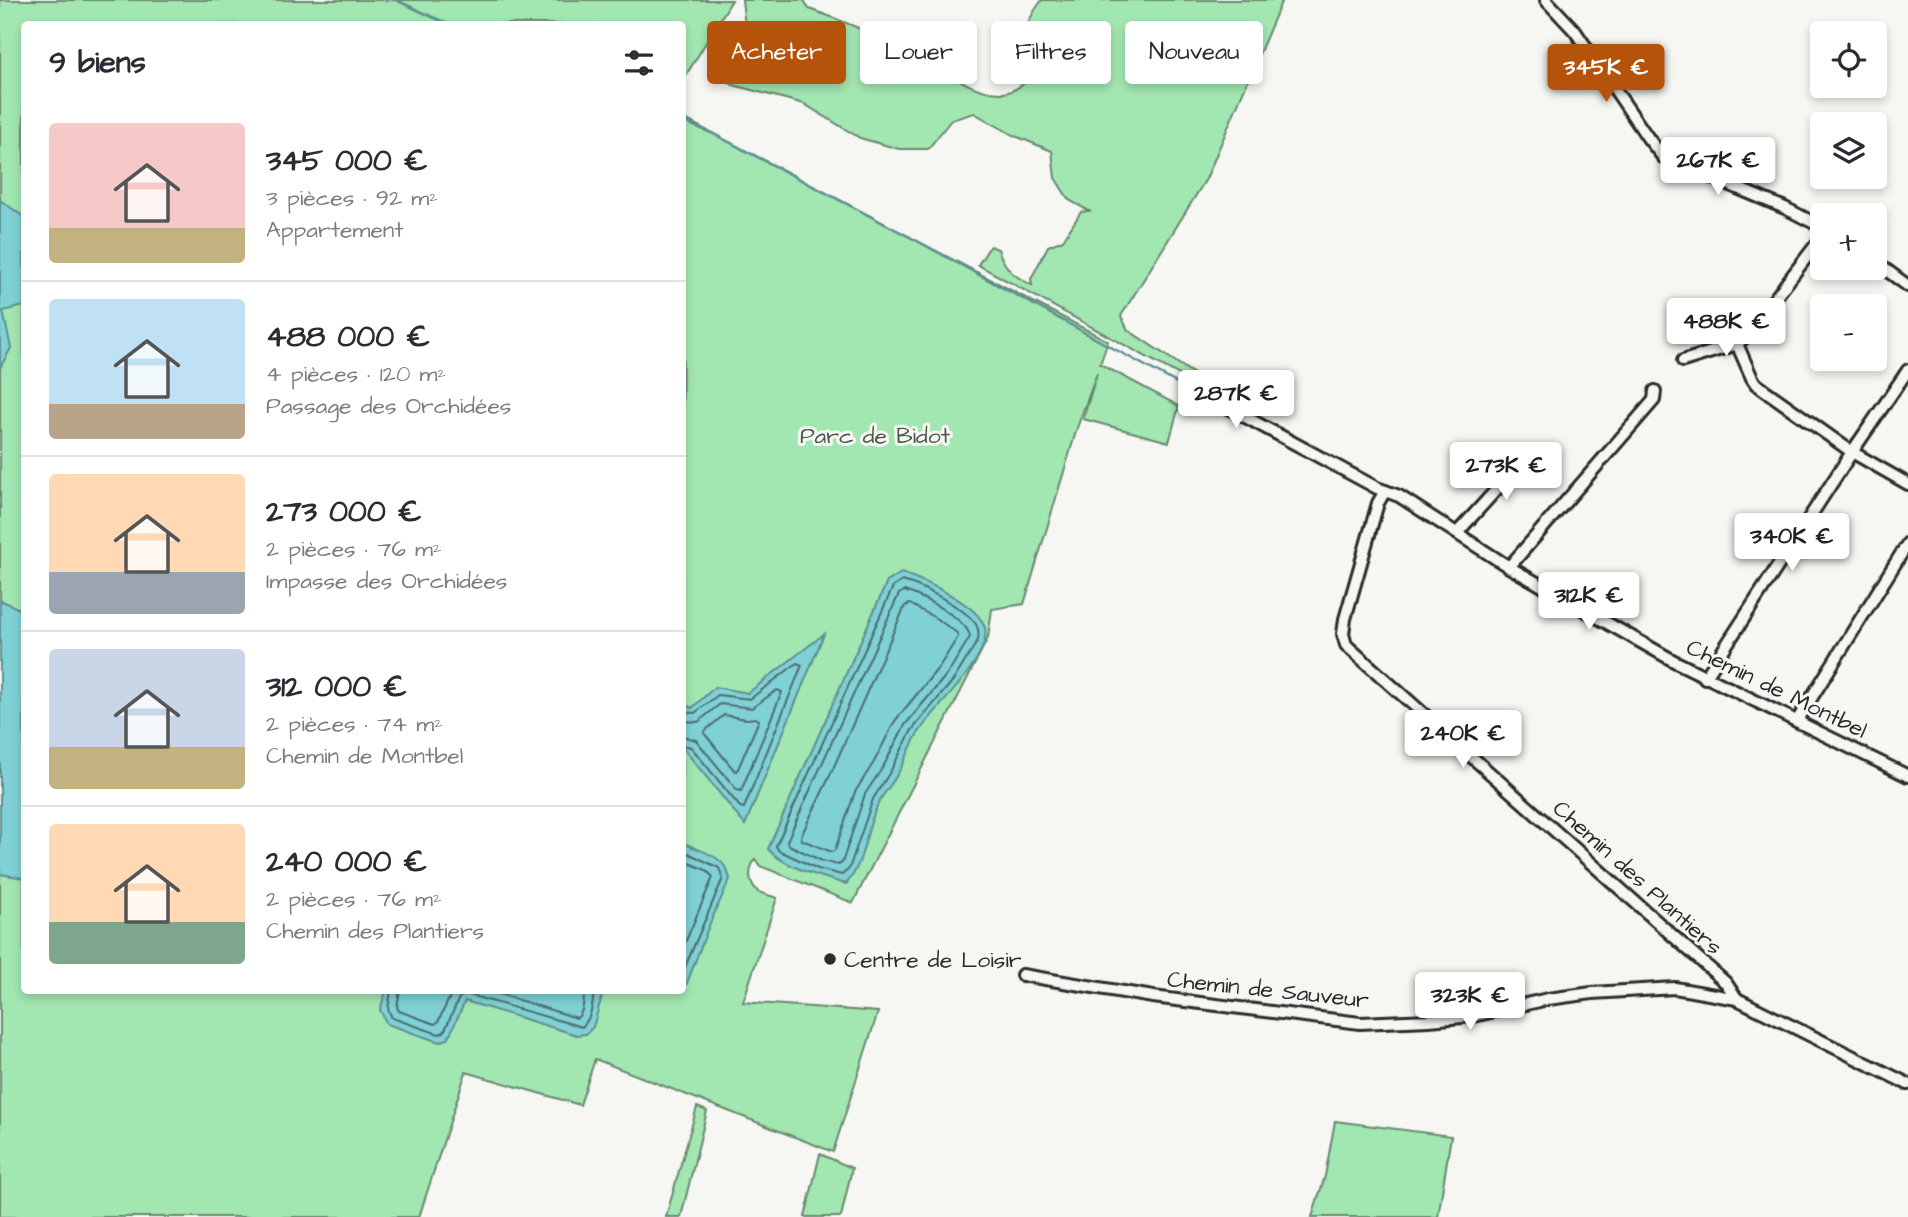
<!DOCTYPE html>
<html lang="fr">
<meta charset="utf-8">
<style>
:root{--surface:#fff;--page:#f2f2f3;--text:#2b2b33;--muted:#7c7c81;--line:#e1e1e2;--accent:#b45309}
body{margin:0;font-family:"Architects Daughter",sans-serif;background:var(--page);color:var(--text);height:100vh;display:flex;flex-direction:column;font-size:26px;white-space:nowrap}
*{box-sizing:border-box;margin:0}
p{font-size:23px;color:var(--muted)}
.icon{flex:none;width:38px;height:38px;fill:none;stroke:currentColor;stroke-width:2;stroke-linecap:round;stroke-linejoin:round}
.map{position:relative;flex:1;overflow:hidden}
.side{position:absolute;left:21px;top:21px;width:665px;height:973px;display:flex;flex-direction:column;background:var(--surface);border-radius:7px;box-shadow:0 4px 10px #0003}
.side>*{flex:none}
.guide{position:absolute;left:707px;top:21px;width:665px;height:63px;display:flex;gap:14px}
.tools{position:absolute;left:1810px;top:21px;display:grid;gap:14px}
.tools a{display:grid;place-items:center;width:77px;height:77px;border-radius:7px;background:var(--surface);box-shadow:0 4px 10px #0003;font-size:35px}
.price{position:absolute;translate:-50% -60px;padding:0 16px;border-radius:7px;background:#fff;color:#222;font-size:23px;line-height:46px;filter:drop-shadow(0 2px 4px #0008)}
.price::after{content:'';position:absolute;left:50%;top:42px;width:21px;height:16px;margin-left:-10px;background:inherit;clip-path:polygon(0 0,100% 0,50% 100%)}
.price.selected{background:var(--accent);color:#fff}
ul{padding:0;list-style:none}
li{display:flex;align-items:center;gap:21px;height:175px;padding:0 28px}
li+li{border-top:2px solid var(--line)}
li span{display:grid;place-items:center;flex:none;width:196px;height:140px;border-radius:7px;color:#555}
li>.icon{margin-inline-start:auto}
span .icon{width:84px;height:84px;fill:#fffc;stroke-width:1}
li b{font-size:30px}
h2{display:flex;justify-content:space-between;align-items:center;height:84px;padding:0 28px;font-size:30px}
.tag{padding:0 24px;border-radius:7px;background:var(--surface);box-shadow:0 4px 10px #0003;font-size:24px;line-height:63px}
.tag.selected{background:var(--accent);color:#fff}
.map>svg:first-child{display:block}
</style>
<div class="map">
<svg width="1908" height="1217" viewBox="0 0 1908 1217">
<rect width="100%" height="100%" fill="#f6f6f2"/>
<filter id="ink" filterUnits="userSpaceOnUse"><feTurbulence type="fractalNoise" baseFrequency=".0143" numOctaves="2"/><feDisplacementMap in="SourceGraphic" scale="14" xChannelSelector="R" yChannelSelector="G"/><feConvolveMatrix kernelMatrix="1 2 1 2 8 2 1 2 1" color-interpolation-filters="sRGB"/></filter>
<g filter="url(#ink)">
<g fill="#a2e6b1" stroke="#66886e" stroke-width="2">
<path d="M0,0H732L683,80L682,24H24V990H682L683,118L1108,341L1100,364L1179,406L1169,442L1083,419L1097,373L1078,425L1024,604L992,609L988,638L853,903L760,866L755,859C748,871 748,881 758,892L777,898L743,1002L878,1012L833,1152L595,1059L580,1105L466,1072L419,1217H0Z"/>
<path d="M742,0H804L809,9C848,22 885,40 923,58C948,71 971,93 1001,93C1014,93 1024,83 1034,76C1023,41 1018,32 1042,0H1282L1206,179L1121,316L1128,330L1206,382L1194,383L978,265L990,246L998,249C1005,269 1013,276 1032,285L1031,279L1048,246L1063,240L1081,212L1089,211L1069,200L1055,178L1052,151L1013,135L974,113L951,120L928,149H899L860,138L804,104L733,85L711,70L723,51L747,43Z"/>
<polygon points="697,1107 707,1111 681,1217 666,1217"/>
<polygon points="1335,1121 1451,1136 1438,1217 1312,1217 1325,1176"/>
<polygon points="820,1154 852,1168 841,1217 805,1217"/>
</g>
<g fill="#7fd1d5" stroke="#5d8f91" stroke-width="2">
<polygon points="0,200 24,217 24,306 3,311 11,348 0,368"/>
<path d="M901,573C923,580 979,604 985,628C989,646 969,671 958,685C945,701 929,717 917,735C910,747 905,761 898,773C893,783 885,791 880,800C865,826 866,862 846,884C822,877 783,867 768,849L887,582Z"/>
<polygon points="0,600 24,611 24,878 0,874"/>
<polygon points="824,634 745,825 683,748 683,704 692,708 715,687 748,693"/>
<path d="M683,843C703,852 725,855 730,879L710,923L685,988L683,989Z"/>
<polygon points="598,991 602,996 593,1027 586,1034 577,1035 465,1001 448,1039 439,1042 387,1024 380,1010 386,991"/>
</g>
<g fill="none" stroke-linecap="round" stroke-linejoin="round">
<g stroke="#4d6d6f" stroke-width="2">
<path d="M902,581C922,586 963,607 975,623C979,628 979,634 978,640L955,678L912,730L890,772L873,799L849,869L842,875L818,869L778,850L776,846L893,587Z"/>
<path d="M904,591C921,596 968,619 970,637L948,673L905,725L883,767L865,794L842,863L838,865L822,861L789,845L787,841L899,594Z"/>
<polygon points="910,604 937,619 957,633 958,637 939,667 895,721 874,762 855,792 835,850 832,852 802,840 801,836 828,780 905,606"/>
<polyline points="682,712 695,713 718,695 750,699 797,663 802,665 744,808 740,807 691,747 682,745"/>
<polygon points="724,715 746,719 756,718 759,720 737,771 734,770 704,733 706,730"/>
<polyline points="682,721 698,722 720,704 752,708 777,690 782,692 741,791 737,790 696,740 682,736"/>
<polyline points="682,850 719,868 723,878 682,974"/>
<polyline points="682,860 706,870 713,877 682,950"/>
<path d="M391,990L388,1009L392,1018L439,1034L444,1032L459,998L466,994L582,1027C591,1019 594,1002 593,990"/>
<polyline points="400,990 397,1007 399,1011 435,1024 438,1022 453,990"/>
<path d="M486,990L577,1018C584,1012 584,999 584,990"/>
</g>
<g stroke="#5d8f91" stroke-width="2.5">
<polyline points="396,0 448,24"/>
<polyline points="682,121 714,134 910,237 1182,386"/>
</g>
<defs>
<g id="street">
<polyline points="1546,0 1575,31 1648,138 1663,157 1785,208 1822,227"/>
<polyline points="1822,237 1746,336 1737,344 1752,378 1756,384 1852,452 1908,484"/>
<polyline points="1874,261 1908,286"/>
<polyline points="1683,361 1737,344"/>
<polyline points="1192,388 1377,488 1399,496 1509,567 1674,661 1908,776"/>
<polyline points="1385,491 1378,503 1345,619 1343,634 1346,645 1726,983 1737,999"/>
<polyline points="1457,533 1516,468 1522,453"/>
<polyline points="1509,567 1654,400 1655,391"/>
<polyline points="1705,678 1852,452 1908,370"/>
<polyline points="1797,721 1908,543"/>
<polyline points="1022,975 1153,997 1360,1023 1429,1020 1473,1016 1548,999 1592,993 1675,988 1737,999 1908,1084"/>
</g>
</defs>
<use href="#street" stroke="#2b2b2b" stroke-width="16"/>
<use href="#street" stroke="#f6f6f2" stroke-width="10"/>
</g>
</g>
<circle fill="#2b2b2b" stroke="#f6f6f2" stroke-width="2.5" cx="830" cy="959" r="7"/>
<g text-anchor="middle" stroke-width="6" stroke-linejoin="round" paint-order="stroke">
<g font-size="23" fill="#495a4c" stroke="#f6f6f2">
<text x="875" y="443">Parc de Bidot</text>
</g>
<g font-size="23" fill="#2b2b2b" stroke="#f6f6f2">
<text transform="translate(1777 688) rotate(26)" y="8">Chemin de Montbel</text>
<text transform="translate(1638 877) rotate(42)" y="8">Chemin des Plantiers</text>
<text transform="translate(1268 989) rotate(6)" y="8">Chemin de Sauveur</text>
</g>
<g font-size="23" fill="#2b2b2b" stroke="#f6f6f2" text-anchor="start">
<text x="844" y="967">Centre de Loisir</text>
</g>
</g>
</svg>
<div class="tools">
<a><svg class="icon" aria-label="locate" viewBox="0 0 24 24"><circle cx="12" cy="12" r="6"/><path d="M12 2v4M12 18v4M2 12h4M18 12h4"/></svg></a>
<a><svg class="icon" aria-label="layers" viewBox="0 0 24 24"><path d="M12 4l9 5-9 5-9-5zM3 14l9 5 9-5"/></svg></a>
<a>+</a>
<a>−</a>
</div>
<b class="price selected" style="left:1606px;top:104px">345K €</b>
<b class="price" style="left:1718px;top:197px">267K €</b>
<b class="price" style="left:1726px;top:358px">488K €</b>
<b class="price" style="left:1236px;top:430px">287K €</b>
<b class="price" style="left:1506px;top:502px">273K €</b>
<b class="price" style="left:1792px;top:573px">340K €</b>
<b class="price" style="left:1589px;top:632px">312K €</b>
<b class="price" style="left:1463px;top:770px">240K €</b>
<b class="price" style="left:1470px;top:1032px">323K €</b>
<div class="guide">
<a class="tag selected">Acheter</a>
<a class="tag">Louer</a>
<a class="tag">Filtres</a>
<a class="tag">Nouveau</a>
</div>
<section class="side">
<h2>9 biens<svg class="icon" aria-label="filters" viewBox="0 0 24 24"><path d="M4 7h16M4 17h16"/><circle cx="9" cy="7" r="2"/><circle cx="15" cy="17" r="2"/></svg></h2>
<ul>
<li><span style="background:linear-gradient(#f6c9c9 75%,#c2b280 0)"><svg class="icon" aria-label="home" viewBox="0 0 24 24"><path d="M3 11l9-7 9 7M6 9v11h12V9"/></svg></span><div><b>345 000 €</b><p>3 pièces · 92 m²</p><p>Appartement</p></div></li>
<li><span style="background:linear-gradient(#bfe0f5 75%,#b9a48a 0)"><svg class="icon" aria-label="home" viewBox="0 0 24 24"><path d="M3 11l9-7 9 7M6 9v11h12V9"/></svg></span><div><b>488 000 €</b><p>4 pièces · 120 m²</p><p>Passage des Orchidées</p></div></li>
<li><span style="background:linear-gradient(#ffd9b3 70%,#9aa5b1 0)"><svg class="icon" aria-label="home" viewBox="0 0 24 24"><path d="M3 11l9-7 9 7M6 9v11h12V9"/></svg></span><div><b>273 000 €</b><p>2 pièces · 76 m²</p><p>Impasse des Orchidées</p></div></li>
<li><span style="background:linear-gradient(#c9d6e8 70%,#c2b280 0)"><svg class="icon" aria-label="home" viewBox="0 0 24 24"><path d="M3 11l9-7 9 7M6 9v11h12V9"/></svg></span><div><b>312 000 €</b><p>2 pièces · 74 m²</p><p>Chemin de Montbel</p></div></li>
<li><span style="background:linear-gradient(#ffd9b3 70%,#7fa58c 0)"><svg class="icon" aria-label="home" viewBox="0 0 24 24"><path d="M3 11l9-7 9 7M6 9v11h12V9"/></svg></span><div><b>240 000 €</b><p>2 pièces · 76 m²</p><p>Chemin des Plantiers</p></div></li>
</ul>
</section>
</div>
